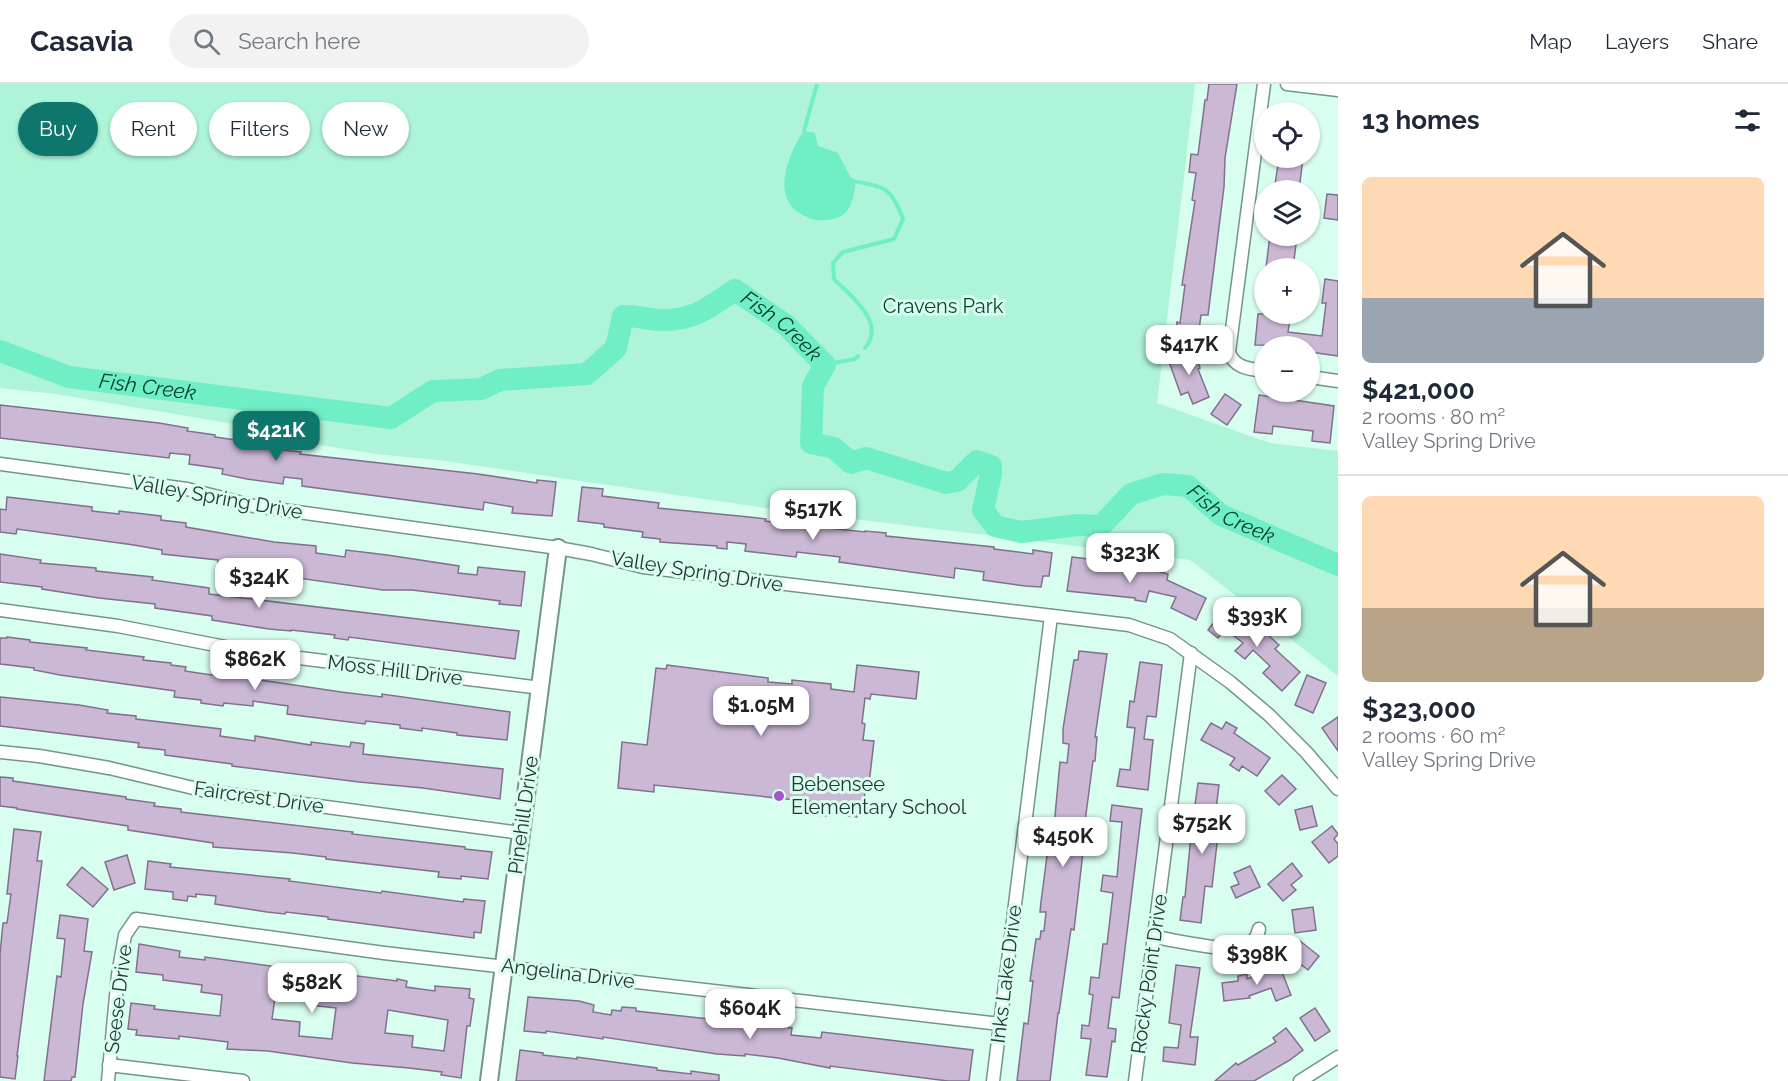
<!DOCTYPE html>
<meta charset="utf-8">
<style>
:root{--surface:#fff;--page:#f2f2f3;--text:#1f2937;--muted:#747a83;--line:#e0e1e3;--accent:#0f766e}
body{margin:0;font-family:Raleway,sans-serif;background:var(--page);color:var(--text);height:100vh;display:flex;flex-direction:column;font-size:22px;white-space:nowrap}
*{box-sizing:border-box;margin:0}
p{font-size:20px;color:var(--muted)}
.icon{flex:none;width:33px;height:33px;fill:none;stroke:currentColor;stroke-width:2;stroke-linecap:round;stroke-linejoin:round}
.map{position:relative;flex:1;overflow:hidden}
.drawer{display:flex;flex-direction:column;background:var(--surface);width:450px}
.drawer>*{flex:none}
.hud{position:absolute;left:18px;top:18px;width:570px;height:54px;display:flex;gap:12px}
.fabs{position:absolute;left:1254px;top:18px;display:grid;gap:12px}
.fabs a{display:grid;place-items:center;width:66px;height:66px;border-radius:50%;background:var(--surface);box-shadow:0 2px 4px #0004;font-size:30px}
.price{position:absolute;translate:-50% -51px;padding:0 14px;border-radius:12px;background:#fff;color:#222;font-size:20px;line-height:39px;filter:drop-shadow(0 2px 3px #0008)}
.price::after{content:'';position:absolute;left:50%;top:36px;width:18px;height:14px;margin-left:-9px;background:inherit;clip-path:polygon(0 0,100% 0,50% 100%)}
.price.selected{background:var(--accent);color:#fff}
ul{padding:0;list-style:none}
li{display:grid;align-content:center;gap:12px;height:318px;padding:0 24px}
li+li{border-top:2px solid var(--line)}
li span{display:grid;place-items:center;height:186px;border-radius:9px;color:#555}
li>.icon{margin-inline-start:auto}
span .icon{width:108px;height:108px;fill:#fffc;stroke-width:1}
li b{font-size:26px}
h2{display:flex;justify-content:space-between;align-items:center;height:72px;padding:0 24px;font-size:26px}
.chip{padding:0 21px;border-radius:27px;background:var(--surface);box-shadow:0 2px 4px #0004;font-size:21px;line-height:54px}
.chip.selected{background:var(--accent);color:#fff}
header{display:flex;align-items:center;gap:36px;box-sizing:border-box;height:84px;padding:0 30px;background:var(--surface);border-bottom:2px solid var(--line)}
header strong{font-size:28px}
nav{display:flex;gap:33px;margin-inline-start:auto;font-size:21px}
.search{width:420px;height:54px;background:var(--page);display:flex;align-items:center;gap:15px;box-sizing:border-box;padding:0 21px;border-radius:33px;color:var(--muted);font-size:22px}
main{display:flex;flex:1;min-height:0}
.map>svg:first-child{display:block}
</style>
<header>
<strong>Casavia</strong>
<div class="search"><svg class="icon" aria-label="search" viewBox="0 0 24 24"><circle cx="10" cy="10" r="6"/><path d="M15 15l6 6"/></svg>Search here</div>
<nav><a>Map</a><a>Layers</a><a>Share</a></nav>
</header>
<main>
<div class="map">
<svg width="1338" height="997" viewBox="0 0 1338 997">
<rect width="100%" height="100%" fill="#d7feee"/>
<polygon fill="#adf4d9" points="0,0 1195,0 1157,319 1270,359 1338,367 1338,592 1190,476 772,425 438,376 376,370 314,360 252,343 56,310 0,304"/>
<path fill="#70efc6" d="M804,47L815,49L818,62L838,69L850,92L856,98C854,108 853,122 845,129C839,135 831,136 823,136C814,137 810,135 801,130C771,113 788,69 804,47Z"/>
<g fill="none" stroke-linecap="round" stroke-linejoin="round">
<g stroke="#70efc6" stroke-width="4">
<polyline points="805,51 804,47 817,0"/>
<path d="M852,97C884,103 891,102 903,135L894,155L843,168L833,179L834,195C850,211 887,239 865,264"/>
<polyline points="825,281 855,275 858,272"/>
</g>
<path stroke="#70efc6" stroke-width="22" id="s1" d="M0,267L69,293L391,334L433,307L481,305L500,296L587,290L616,264L623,232C636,231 648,236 661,236C695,236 708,224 735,206L786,241L825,281L813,302L811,359L834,364L851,379L866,374L946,399L957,397L977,377L991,382V390L983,426L995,442L1021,448L1078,441L1101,442L1131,410L1163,400L1188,402L1221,431L1338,481"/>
</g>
<g fill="#cab8d5" stroke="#81718c" stroke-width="1.5" fill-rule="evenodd">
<polygon points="1209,0 1237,0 1225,74 1224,103 1208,231 1201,231 1197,261 1175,258 1177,238 1180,239 1185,201 1182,201 1195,117 1192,116 1196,89 1189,88 1191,70 1198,71 1205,16 1207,16"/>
<polygon points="1279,74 1303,74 1299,106 1276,106 1277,100 1275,100"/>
<polygon points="1327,110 1338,111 1338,136 1324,134"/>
<polygon points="1270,152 1297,152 1293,184 1266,183"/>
<polygon points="1325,195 1338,197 1338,272 1310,268 1310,262 1255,261 1258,230 1291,230 1288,248 1322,252 1326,219 1322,219"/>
<polygon points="1194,266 1200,284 1198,285 1209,313 1193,320 1188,308 1181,311 1168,275"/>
<polygon points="1225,310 1241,321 1227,341 1211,330"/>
<polygon points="1259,311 1334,322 1330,359 1312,357 1313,347 1273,342 1272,350 1254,348"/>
<polygon points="0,321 159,339 188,344 187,347 215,351 215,353 243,357 243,362 301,368 300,370 478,390 537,399 537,396 556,398 552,432 512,429 513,423 484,418 483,426 302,402 302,395 284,393 283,400 247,395 222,390 223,385 189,380 190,371 170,369 169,374 0,354"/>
<polygon points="582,403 603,405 602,412 659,419 658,424 749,433 766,435 765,437 865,448 865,447 886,449 886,452 994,463 994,465 1033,470 1033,466 1052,469 1049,492 1043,492 1041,503 1025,502 983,496 984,488 955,484 954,494 839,478 840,473 797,468 796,473 745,467 746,460 727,458 727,465 717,464 717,462 660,458 660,455 642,453 643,448 604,443 604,440 578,437"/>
<polygon points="7,413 92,423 92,427 119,430 119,427 161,432 161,436 186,439 186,443 274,458 316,462 316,469 345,473 346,466 387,471 459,482 458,489 477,491 478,483 525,488 521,522 499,520 500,517 445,510 412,506 383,506 270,490 269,492 217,485 218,476 162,470 162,466 134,461 17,445 16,450 0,448 0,425 6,426"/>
<polygon points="0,470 41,476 40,479 96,484 96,487 153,493 152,496 209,504 209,510 519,547 515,575 349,553 348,556 334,554 335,551 291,546 291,547 269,545 212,536 212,532 155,524 155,520 99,514 42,505 42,503 0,498"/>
<polygon points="1072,473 1131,480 1168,490 1167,496 1206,514 1196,536 1171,524 1176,513 1149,507 1146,518 1135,516 1135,514 1067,507"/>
<polygon points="1225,524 1254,546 1258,542 1279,561 1275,565 1300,588 1282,607 1263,589 1270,582 1253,566 1245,575 1235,567 1243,559 1225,545 1218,554 1208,546"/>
<polygon points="7,553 30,556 30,558 87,564 86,566 144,573 143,576 171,579 171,581 186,583 185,587 198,589 233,594 233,592 341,608 382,613 382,610 510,628 507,656 457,651 457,649 422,644 422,647 400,644 400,641 366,637 365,640 287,630 288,622 253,617 253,622 224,619 223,622 201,619 201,616 174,613 175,607 60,591 34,586 34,584 0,580 0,554 7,554"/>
<polygon points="1079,567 1107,570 1095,653 1097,653 1095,677 1093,677 1081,768 1083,768 1074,846 1071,845 1059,929 1058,929 1050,997 1017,997 1024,939 1028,940 1033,897 1030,897 1036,855 1040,855 1041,847 1044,847 1046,828 1040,828 1041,818 1048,764 1052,764 1060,678 1067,679 1069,660 1063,659 1063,645 1074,576 1078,576"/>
<polygon points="1140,578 1162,581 1156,633 1147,632 1144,655 1153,656 1148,706 1117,702 1120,685 1130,686 1135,644 1127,643 1130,617 1134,618"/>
<polygon points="667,581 768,594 768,598 792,600 792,596 831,600 831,605 854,608 857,581 919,588 916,615 871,610 870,615 865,614 862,639 865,640 863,656 874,657 868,708 865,708 864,722 858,721 857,733 827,729 826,732 814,731 815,718 654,701 654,708 618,704 622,658 647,661 656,584 666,585"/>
<polygon points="1307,591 1326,599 1313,629 1295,621"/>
<polygon points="0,613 79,621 108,626 107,629 136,632 136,635 221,645 220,652 255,657 255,652 311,661 311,658 350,663 351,658 364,660 363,670 503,685 500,715 423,704 359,698 232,682 232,680 165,671 165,666 138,663 139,659 0,642"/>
<polygon points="1338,633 1338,667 1322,644"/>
<polygon points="1226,638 1237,644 1234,649 1270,674 1257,692 1242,682 1239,687 1230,681 1235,674 1201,656 1211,639 1222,645"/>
<polygon points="1282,691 1296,705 1279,721 1265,707"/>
<polygon points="0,693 13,694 13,697 126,713 126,715 155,719 154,722 181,725 181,728 353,748 352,750 465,763 465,765 492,768 488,795 461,792 461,795 438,793 439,788 326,775 326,773 293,769 213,763 213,759 128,746 128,742 17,725 17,724 0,722"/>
<polygon points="1198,699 1219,701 1214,742 1219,742 1212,803 1205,802 1201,839 1180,836 1183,813 1185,813 1191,751 1200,752 1203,722 1195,721"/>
<polygon points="1112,721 1142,725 1119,914 1112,913 1108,944 1116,945 1115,958 1112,957 1107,993 1086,991 1091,955 1081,954 1082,941 1089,942 1093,911 1089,910 1091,893 1099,894 1103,860 1107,860 1113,809 1101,807 1103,791 1117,793 1122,738 1110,737"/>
<polygon points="1312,722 1317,742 1300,746 1295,726"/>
<polygon points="1332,742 1338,750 1334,755 1338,760 1338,772 1329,779 1312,758"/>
<polygon points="14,745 41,748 37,777 42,777 17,972 18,972 15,995 0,993 0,870 3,839 7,839 11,810 7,810"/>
<polygon points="127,771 135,799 114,806 105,778"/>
<polygon points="148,777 171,780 170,783 290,795 289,797 381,809 382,807 463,818 464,815 485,817 481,849 474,848 474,854 328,835 328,833 286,828 285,830 267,828 215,820 216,812 196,810 196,813 188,812 187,817 173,815 173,808 145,805"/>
<polygon points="1292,779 1302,792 1291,801 1296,806 1283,817 1268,800"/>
<polygon points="1250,782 1260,803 1236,814 1231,803 1239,800 1234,789"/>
<polygon points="82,783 108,805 93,823 67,801"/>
<polygon points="1313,823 1316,846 1295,849 1292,826"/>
<polygon points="60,831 88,835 84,867 92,868 83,920 75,993 72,993 71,997 44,997 57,892 61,893 65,855 57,854"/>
<polygon points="1300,857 1319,872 1308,886 1289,871"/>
<path d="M139,860L180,867L179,873L205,876V873L350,893V891L397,897V895L407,897L406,903L435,907V902L470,905L469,914L474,915L470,942H467L461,994L441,991L442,988L409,984L352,979L268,967L227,965L228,958L179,952V955L136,951L137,946L128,945L131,919L155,922L154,925L220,932L222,911L201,908L202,901L163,896V891L136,888ZM275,914L310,918V921L336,924L332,955L299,952L300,938L272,935ZM388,926L448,936L444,967L412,963L413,952L385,949Z"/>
<polygon points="1176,881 1200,884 1190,953 1198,953 1195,981 1163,977 1164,963 1178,964 1181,941 1169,939"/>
<polygon points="1280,883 1291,911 1276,917 1271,904 1249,912 1250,914 1224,917 1222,899 1238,897 1238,892 1247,890 1247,895"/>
<polygon points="528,913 579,917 594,921 593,928 611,931 612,926 621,927 622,923 636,924 636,927 792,944 791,951 821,954 822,948 973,966 969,997 948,997 830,982 830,984 778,974 745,970 745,972 717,970 603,953 603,955 546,947 546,949 524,947"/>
<polygon points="1315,924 1330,947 1315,957 1300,934"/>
<polygon points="1286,944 1303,966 1290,976 1254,997 1215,997 1236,979 1238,981 1276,958 1273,954"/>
<polygon points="520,966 543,969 543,971 577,975 577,973 657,984 657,986 691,990 691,987 719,991 719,997 516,997"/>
</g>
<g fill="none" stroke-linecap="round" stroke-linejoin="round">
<defs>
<g id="minor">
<path d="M1264,0L1229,268C1234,284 1250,285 1264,287"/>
<polyline points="1287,0 1338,6"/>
<polyline points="1310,293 1338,297"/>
<polyline points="0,380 187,405 254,422 558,464 591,470 643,483 1129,541 1170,555 1230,598 1269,631 1306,668 1338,705"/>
<polyline points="0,526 118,542 251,568 541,604"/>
<polyline points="0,668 39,672 109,684 206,707 521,749"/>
<path d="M1154,853C1175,856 1221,867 1240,864C1251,862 1257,855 1259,845"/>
<polyline points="109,981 243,997"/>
<polyline points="108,997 118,891 125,851 136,835 384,869 1000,940"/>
<polyline points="993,997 1051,532"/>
<polyline points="1135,997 1191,569"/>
<polyline points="1300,997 1338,973"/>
</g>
<polyline id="tertiary" points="489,997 558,464"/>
</defs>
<use href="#minor" stroke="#739688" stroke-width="15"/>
<use href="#tertiary" stroke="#739688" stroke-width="20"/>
<use href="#minor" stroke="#fff" stroke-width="12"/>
<use href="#tertiary" stroke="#fff" stroke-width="16"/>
</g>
<circle fill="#a257c9" stroke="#d7feee" stroke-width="2" cx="779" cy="712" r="6"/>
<g text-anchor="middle" stroke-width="6" stroke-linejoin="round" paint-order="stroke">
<g font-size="20" fill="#074232" stroke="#d7feee">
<text x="943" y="229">Cravens Park</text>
</g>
<g font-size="20" fill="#273631" stroke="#d7feee">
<text transform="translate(217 413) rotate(10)" y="7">Valley Spring Drive</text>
<text transform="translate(697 487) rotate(9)" y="7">Valley Spring Drive</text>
<text transform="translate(395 586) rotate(7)" y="7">Moss Hill Drive</text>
<text transform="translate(259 713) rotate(8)" y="7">Faircrest Drive</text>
<text transform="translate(523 731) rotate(-82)" y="7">Pinehill Drive</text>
<text transform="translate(568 889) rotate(7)" y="7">Angelina Drive</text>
<text transform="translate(1006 890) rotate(-83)" y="7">Inks Lake Drive</text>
<text transform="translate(1149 890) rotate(-82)" y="7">Rocky Point Drive</text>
<text transform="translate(118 915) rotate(-83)" y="7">Seese Drive</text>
</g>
<g font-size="20" fill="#273631" stroke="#d7feee" text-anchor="start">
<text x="791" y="707">Bebensee<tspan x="791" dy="23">Elementary School</tspan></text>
</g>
<g font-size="21" font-style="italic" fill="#023e2e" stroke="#d7feee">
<text dy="7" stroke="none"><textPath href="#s1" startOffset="855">Fish Creek</textPath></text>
<text dy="7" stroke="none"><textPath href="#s1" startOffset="153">Fish Creek</textPath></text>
<text dy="7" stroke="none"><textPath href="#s1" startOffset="1522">Fish Creek</textPath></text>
</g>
</g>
</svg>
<div class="fabs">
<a><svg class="icon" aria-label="locate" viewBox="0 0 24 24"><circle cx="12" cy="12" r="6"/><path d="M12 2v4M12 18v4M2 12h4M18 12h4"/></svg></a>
<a><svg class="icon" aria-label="layers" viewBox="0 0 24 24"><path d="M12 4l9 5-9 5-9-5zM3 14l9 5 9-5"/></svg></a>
<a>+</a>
<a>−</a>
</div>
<b class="price" style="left:1189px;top:292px">$417K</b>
<b class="price selected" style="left:276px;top:378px">$421K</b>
<b class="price" style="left:813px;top:457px">$517K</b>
<b class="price" style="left:1130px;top:500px">$323K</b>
<b class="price" style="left:259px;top:525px">$324K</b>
<b class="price" style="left:1257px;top:564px">$393K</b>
<b class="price" style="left:255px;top:607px">$862K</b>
<b class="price" style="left:761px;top:653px">$1.05M</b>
<b class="price" style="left:1202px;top:771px">$752K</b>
<b class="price" style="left:1063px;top:784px">$450K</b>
<b class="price" style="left:1257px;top:902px">$398K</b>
<b class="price" style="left:312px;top:930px">$582K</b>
<b class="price" style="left:750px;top:956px">$604K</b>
<div class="hud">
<a class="chip selected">Buy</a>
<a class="chip">Rent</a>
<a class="chip">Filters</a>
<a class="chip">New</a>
</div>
</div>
<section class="drawer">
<h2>13 homes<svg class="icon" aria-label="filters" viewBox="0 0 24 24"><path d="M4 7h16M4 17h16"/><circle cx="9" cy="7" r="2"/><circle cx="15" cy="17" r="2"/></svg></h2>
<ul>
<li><span style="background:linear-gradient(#ffd9b3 65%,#9aa5b1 0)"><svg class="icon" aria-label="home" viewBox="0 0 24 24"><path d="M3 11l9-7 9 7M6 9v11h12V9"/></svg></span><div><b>$421,000</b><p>2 rooms · 80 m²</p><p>Valley Spring Drive</p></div></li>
<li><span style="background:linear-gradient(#ffd9b3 60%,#b9a48a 0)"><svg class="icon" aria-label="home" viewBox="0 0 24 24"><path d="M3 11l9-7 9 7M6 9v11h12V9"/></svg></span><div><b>$323,000</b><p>2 rooms · 60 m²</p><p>Valley Spring Drive</p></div></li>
</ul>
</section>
</main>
